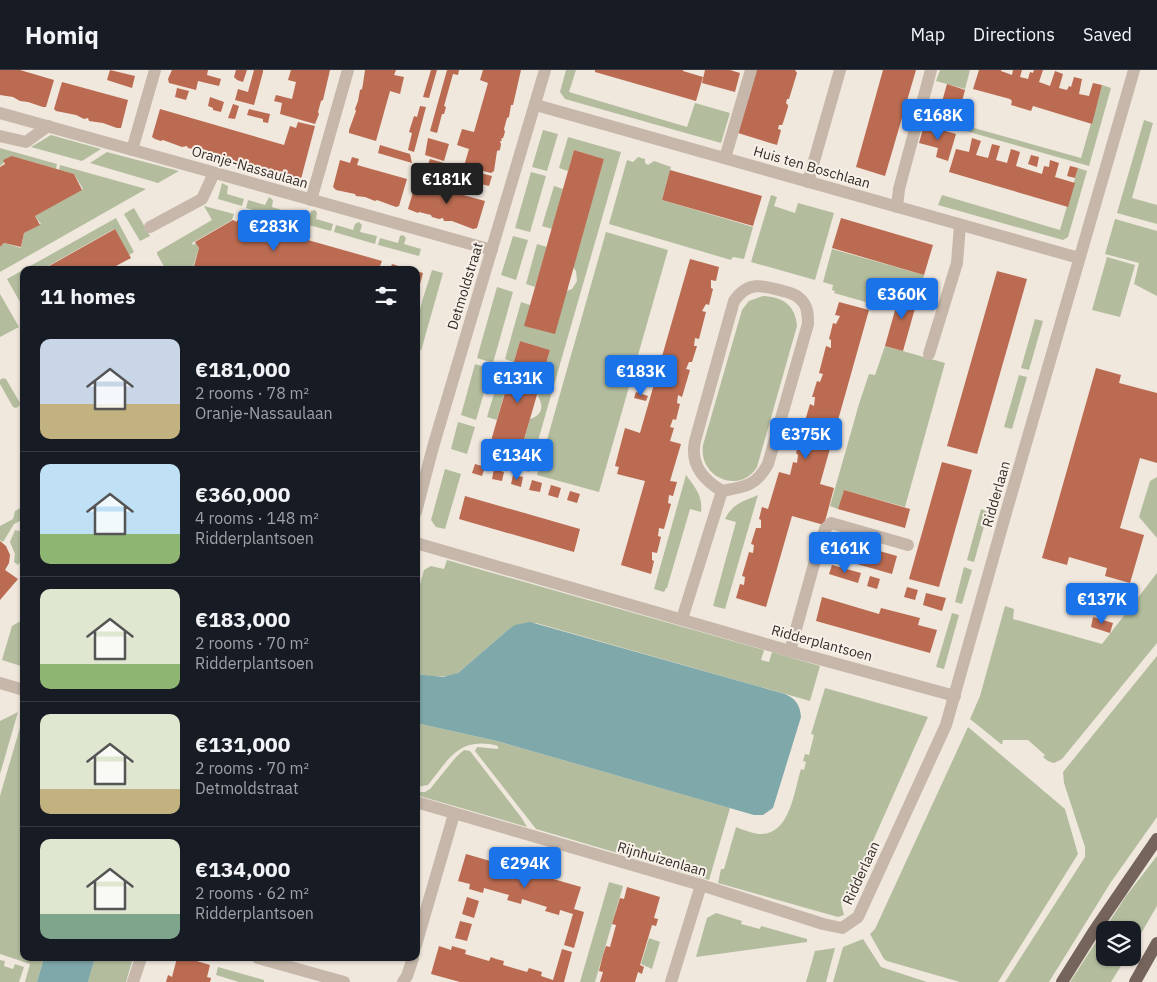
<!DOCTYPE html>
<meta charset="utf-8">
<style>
:root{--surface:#171b24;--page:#242831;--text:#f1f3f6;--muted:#9ea1a6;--line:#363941;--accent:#1a73e8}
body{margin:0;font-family:"IBM Plex Sans",sans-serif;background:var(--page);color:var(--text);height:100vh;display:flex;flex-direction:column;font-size:19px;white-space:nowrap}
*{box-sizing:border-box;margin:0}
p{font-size:16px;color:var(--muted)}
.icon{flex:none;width:28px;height:28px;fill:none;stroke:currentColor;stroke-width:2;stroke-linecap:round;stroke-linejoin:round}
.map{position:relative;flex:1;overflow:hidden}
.drawer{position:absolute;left:20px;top:196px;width:400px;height:695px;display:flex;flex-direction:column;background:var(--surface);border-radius:10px;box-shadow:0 1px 4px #0004}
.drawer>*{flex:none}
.buttons{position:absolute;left:1096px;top:851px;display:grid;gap:10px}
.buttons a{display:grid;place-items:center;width:45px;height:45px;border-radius:10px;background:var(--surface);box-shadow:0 1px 4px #0004;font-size:25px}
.price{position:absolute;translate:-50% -42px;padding:0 11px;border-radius:5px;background:var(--accent);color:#fff;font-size:16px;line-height:32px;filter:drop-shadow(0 1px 2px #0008)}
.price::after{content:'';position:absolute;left:50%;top:30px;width:15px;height:11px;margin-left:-8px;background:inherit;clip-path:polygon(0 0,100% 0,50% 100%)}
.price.on{background:#222;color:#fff}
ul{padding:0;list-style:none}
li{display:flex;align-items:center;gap:15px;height:125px;padding:0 20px}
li+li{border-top:1px solid var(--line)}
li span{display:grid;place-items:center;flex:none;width:140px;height:100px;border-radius:10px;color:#555}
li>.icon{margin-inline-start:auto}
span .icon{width:60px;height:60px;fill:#fffc;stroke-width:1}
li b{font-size:21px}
h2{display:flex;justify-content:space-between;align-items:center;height:60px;padding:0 20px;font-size:21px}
header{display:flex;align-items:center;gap:30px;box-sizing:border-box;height:70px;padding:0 25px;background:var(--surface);border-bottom:1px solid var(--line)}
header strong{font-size:24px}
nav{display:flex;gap:28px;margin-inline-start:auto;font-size:18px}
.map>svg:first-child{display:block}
</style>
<header>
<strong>Homiq</strong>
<nav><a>Map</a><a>Directions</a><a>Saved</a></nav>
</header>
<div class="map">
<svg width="1157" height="912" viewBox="0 0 1157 912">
<rect width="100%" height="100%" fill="#f0e7dd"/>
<g fill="#b3bd9e">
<polygon points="566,0 576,0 569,22 687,57 695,33 730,43 721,73 565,29 560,22"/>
<polygon points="940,0 970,0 965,19 936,11"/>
<polygon points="1102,15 1111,18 1089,96 955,58 956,53 1081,88"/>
<polygon points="1144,50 1153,53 1132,128 1157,135 1157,154 1117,143"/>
<polygon points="543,60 558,64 547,101 532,97"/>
<polygon points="51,65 101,79 82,91 31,77"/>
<path d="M568,67L621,82L529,402L516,398L530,349C543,345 544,336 537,324L550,280L520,271L514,292L505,289L521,232L530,235L572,219L577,211L576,201L573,197L604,89L574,80L568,101L559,98Z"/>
<polygon points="0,78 57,94 56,99 12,86 0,96"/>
<polygon points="107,82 179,101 158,113 90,93"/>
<polygon points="638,87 645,89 645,93 648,95 654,91 671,97 662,130 753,157 744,189 733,187 731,190 609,154 627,90 633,92"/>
<polygon points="60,95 146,119 0,202 0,177 4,173 21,178 24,163 41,154 35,146 83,119 74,104 59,100"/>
<polygon points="1078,98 1087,101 1068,167 1063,170 938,135 942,125 1060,160"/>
<polygon points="531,102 546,106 530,162 515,158"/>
<polygon points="222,113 228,116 227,124 244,129 242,136 218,129"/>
<polygon points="554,116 563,119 552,159 542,156"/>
<polygon points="771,125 777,127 774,136 795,143 798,133 834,143 815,210 751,192"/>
<polygon points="269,127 273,130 272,137 288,142 286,149 246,138 248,130 265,135"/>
<polygon points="204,136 234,144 232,150 192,173 193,175 196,173 199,178 192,200 166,200 157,184 157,182 212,150"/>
<polygon points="134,138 150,166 140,171 124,144"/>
<polygon points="315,140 317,143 316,149 333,154 331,161 290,150 292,143 309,147 311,141"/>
<polygon points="116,148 134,182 129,185 114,159 41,200 24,200 24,239 7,209"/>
<polygon points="1115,149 1157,161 1157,226 1134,214 1139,193 1105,184"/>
<polygon points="359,152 362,155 360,162 377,166 375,174 334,162 336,155 353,160 355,154"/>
<polygon points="606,162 668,180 599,422 537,405"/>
<polygon points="403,165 406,168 404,174 421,179 419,186 378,175 380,168 398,173 400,166"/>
<polygon points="513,166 528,170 516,210 501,205"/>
<polygon points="537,174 547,177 535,217 526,214"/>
<polygon points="832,179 924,205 919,223 901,218 894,240 834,223 835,221 832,220 833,215 823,212"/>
<polygon points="1107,187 1135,195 1120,247 1092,240"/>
<path d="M432,200L443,203L421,281C410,258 425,224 432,200Z"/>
<polygon points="497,217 513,222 493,293 477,288"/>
<polygon points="0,224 19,257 0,267"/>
<path d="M763,226C783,227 795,235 797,256L757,397C740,425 698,408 703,375L742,240L749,231Z"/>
<polygon points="1035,249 1043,251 1029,300 1021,298"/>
<polygon points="885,276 945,293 905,437 844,420 838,439 830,436 859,334 869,304 875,305"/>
<polygon points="475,294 491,299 476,350 461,345"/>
<polygon points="1019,305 1027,307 1012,359 1004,357"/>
<polygon points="499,307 508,310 497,350 487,347"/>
<polygon points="3,308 6,309 20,333 19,336 16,338 13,337 0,314 0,310"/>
<polygon points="458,352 475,357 467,384 451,379"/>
<polygon points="445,399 461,404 445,459 436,457 431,450"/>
<path d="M686,405C695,417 703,426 701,442L690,439L667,518H666L664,522L654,519Z"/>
<polygon points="1157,407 1157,468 1139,447 1150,411"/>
<path d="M758,425L725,539L713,536L736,452L725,449C732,434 744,431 758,425Z"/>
<polygon points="24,436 24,449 14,454 3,472 0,470 0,456 13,449 15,441"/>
<polygon points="981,439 988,442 974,492 967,490"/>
<polygon points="15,460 24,462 24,487 18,495 14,492 15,484 10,472"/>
<path d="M447,490L764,580L761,590L769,592L772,582L820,596L810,631L536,553L509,559L458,603C444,609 432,606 416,604V529L424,500L431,496L444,499Z"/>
<polygon points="964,497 972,500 962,534 955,532"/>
<polygon points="1157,503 1157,573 1062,689 1054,693 1048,691 1043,687 1045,685 1028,670 1003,670 1002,674 1001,674 970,649 980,626 1005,536 1014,539 1013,549 1102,574"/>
<polygon points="952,543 959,545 944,599 936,597"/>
<polygon points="24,549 24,597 2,590 12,556"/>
<polygon points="1157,586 1157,747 1111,812 1049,912 1005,912 1085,787 1085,777 1064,713 1063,702"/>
<path d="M825,618L928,647L848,827L845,832L841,833L844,845L838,847L718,813L721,799H724L736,757C743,760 752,763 759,764C790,766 794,721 801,699L804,700L806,692L803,691L805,684L809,685L814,665L811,664Z"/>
<polygon points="18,642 0,704 0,651"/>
<polygon points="24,644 24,888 44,888 37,912 25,912 30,894 0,884 0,726"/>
<path d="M416,653L497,671L730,738L709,810L536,759L475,681L477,677L498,679V676C459,666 449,689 428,715L416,717Z"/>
<polygon points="968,657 1065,739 1078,784 998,912 960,912 887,891 884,889 870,864 875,859"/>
<polygon points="464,680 470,681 521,747 527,757 416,725 416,722 425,722 430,719 456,687"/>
<polygon points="1157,786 1157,836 1133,877 1132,860 1105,860 1105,888 1126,888 1111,912 1070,912 1126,826"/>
<polygon points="609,812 623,816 595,912 580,912"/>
<polygon points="716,843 742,851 741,854 760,859 761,856 807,869 807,872 696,887 707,848"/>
<polygon points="649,868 660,872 652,899 641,894"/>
<polygon points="863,869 881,897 927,912 833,912 843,877"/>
<polygon points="835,878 826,912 806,912 815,881"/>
<polygon points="95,888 133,888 126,912 88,912"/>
<polygon points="0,890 5,891 4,896 13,899 15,894 24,897 19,912 0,912"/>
<polygon points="218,897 264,910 264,912 239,912 216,905"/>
</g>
<g fill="#7fa8aa">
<path d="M530,552L785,624C796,629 800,635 801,647L773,738L763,745H754L497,671L416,653V604L443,607L458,603L509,559L515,555Z"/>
<polygon points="44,888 95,888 88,912 37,912"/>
</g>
<g fill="#ba6b51">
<polygon points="0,0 20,0 54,10 46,37 43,37 28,32 20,31 13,27 0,25"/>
<polygon points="110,0 135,6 132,18 107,10"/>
<polygon points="172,0 208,0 207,5 221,9 219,16 198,11 196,20 169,13 168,9"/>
<polygon points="236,0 247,0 243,12 237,10 234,7"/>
<polygon points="254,0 263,0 263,2 254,35 235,30 238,19 248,22"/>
<polygon points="291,0 330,0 323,30 321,31 318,42 319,44 315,54 280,44 282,33 274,31 276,25 292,29 296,12 288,10"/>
<polygon points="365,0 396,0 394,5 404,7 400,24 390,21 376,71 349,63 349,60 356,41 355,39 358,31 360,20 362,19 363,14"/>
<polygon points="431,0 437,0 429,28 423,27"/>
<polygon points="447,0 459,0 458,5 453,4 444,36 446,37 444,44 442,44 437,63 430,61"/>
<polygon points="483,0 521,0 513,35 511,35 509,47 507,48 504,59 505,62 503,68 501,69 502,71 500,71 501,74 500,80 497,81 494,101 491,103 464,96 469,79 457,75 462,59 474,62 488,13 480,10"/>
<polygon points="595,0 683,0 683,1 703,7 696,31 595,2"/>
<polygon points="705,0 730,0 740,3 735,22 702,13"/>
<polygon points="756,0 795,0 797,3 789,29 787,29 786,33 788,35 788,37 783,53 782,55 779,55 778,59 781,60 777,75 738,63"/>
<polygon points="883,0 916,0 885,106 856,97"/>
<polygon points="979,0 1001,0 1001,1 1012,5 1013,0 1022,0 1020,7 1028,9 1030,2 1033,3 1034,0 1043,0 1039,12 1050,16 1055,1 1063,4 1059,18 1067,20 1069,16 1071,17 1074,7 1082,9 1079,24 1089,26 1093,13 1102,15 1092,54 1033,36 1031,41 1011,35 1012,31 1010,29 973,19"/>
<polygon points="62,12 128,30 121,58 117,58 103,53 89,51 88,48 84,49 76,45 56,41 54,39"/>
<polygon points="947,14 965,20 955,58 936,53"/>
<polygon points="177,18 189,21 186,30 175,27"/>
<polygon points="210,27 224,32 221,42 213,40 213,38 208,36"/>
<polygon points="233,34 239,36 235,49 228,48"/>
<polygon points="420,36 426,37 414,82 408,80 412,63 409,62 414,46 417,47"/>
<polygon points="160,39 284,75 290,56 296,58 298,52 315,56 301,109 270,101 269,99 267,100 267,99 265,100 258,98 257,96 251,94 237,92 234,90 225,89 224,87 209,84 202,81 188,78 187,76 182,77 163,70 161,71 155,69 152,67"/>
<polygon points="249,39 270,44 268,53 263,52 263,49 247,45"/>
<polygon points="924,55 956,64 948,91 936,87 938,78 919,73"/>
<polygon points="428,68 449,74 444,91 425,85"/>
<polygon points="972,68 981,71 976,85 988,88 992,74 1000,76 996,90 1007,93 1011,79 1020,82 1016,96 1042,104 1044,96 1049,97 1050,90 1059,93 1055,107 1075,113 1068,137 949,102 956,79 969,82"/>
<polygon points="380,75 410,84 412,93 378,83"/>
<polygon points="574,80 604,89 555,264 524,256"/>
<polygon points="1031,85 1039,87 1037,97 1028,94"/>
<polygon points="12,86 74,104 82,120 35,146 40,155 24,163 21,177 4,173 0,177 0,97 5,94 3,90"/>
<polygon points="352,87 359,89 357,95 407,109 399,136 396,137 377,130 375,131 365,127 356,126 355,124 336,120 333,117 340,90 350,93"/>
<polygon points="430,89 444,93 442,102 427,98"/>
<polygon points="1070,96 1078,98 1075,108 1067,106"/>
<polygon points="464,99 492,106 489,116 461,109"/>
<polygon points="670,100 762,126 753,156 662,130"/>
<polygon points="416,112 485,131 477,158 473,159 452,151 444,151 443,148 439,149 432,147 431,145 419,142 418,143 408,139"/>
<polygon points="841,148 933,175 924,205 832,178"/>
<polygon points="233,150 237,152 237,150 382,191 380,196 390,199 392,194 412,200 193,200 199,178 195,172"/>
<polygon points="115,159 131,188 114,197 116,200 42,200"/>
<polygon points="690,189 719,197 716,211 711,210 711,218 713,219 709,235 706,234 702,241 706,242 699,269 695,268 694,276 697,276 692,292 689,292 686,299 690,300 682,327 678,325 677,333 680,334 676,350 673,349 670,357 674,358 670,371 681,374 670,411 677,412 673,426 669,425 668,433 671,434 664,459 659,458 658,466 661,467 657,483 652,482 652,490 654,491 651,504 621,495 645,411 617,404 619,397 615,396 625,358 640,363"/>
<polygon points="416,201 423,203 417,225 416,225"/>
<polygon points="997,201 1027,209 977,384 947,376"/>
<polygon points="901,219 919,224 903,281 885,276"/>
<polygon points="839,232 869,240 820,414 834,418 824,455 792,446 766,537 736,528 740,514 744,515 745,507 742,506 749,482 753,483 754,475 751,474 756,458 761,458 761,450 759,449 762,437 768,439 779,402 790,405 793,392 797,393 798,385 796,383 800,368 803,369 806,362 802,361 810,334 814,336 815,327 812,327 817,311 820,312 823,304 819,303 826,276 831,278 831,270 829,269 833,253 836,254 840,246 835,245"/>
<polygon points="520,271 550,280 516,397 486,388"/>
<polygon points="1096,298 1121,305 1119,313 1157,323 1157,393 1140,388 1120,458 1144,465 1130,513 1105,506 1107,498 1069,487 1067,495 1042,488"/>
<polygon points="636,322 648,326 646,331 634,328"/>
<polygon points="942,392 972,400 939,517 909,509"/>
<polygon points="475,394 485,397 482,406 472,403"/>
<polygon points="494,399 504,402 502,411 492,409"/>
<polygon points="513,405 523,407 521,417 511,414"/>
<polygon points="532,410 542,413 540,422 529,420"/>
<polygon points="551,415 561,418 558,428 548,425"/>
<polygon points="844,420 910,439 905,458 838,439"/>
<polygon points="570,421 580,424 577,433 567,430"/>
<polygon points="465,426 580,459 574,482 459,449"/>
<polygon points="830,467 897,486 892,504 825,485"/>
<polygon points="0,471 6,476 10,485 9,493 5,500 18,509 0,530"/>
<polygon points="832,495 861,503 858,513 829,504"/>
<polygon points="870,506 880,509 877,519 867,516"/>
<polygon points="907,517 918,520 915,530 904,527"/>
<polygon points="926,523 946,528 942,541 923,535"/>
<polygon points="822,527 879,544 881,538 920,548 918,555 937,560 930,583 816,551"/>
<polygon points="1093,547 1113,553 1110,563 1091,557"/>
<polygon points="466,784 581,817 574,839 584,842 574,878 564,875 573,844 560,840 559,845 545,841 547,837 522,829 521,834 507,830 509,825 484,818 483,823 469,819 470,814 458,811"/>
<polygon points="627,817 660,827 654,848 658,849 657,853 656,856 652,855 640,895 644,897 643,900 642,904 638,902 635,912 600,912 603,902 599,901 603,885 606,876 610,877 616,855 612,854 620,828 624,829"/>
<polygon points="467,827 479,831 474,848 462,844"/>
<polygon points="460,851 472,854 467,871 455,868"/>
<polygon points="439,876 451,880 452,876 466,880 465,884 489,891 491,887 496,889 504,891 503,895 527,902 529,898 542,902 541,906 553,910 562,879 572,882 564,912 460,912 431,904"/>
<polygon points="177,888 190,889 210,895 207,907 211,908 210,912 166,912 168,905 172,907"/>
</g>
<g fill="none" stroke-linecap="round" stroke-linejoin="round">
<g stroke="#c6b7aa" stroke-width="12">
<polyline points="536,35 1079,188"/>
<polyline points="0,43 492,180"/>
<polyline points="0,66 26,72 48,56"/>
<polyline points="132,80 155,0"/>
<polyline points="725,88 751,0"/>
<polyline points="808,112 840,0"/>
<polyline points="311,130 348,0"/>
<polyline points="897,137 899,119 931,0"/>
<polyline points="150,157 202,129 214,103"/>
<polyline points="929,284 957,193 960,155"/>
<polyline points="416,442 433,377 545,0"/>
<polyline points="416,473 790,581 955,626"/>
<path d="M682,549L722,421C702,409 690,394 695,371L734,231C748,211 762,215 783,221C791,223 798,225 803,232C808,238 808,246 808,254L768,394C756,416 745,417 722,421"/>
<polyline points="790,581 816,487 825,459 831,453 908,475"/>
<polyline points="0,613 24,620"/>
<polyline points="416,732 701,815 823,854 842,858 858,847 946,655 1003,453 1134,0"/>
<polyline points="416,875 454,744"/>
<polyline points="258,888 344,912"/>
<polyline points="133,912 141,888"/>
<polyline points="403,912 407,906 413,888"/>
<polyline points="671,912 701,815"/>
</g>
<g stroke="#75645b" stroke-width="12">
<polyline points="1062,912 1094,861 1157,769"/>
<polyline points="1135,912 1157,873"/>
</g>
</g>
<g text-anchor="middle" stroke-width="4" stroke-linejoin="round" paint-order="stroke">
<g font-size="14" fill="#352d29" stroke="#f8f1e9">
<text transform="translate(250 97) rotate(16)" y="5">Oranje-Nassaulaan</text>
<text transform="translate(812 97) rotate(16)" y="5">Huis ten Boschlaan</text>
<text transform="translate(465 216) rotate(-73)" y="5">Detmoldstraat</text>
<text transform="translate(996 424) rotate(-74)" y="5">Ridderlaan</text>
<text transform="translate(822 573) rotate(15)" y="5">Ridderplantsoen</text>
<text transform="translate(662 789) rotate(16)" y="5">Rijnhuizenlaan</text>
<text transform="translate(861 803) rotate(-65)" y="5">Ridderlaan</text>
</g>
</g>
</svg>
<div class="buttons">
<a><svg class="icon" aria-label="layers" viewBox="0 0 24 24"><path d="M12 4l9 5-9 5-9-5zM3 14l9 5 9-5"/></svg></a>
</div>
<b class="price" style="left:938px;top:71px">€168K</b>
<b class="price on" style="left:447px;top:135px">€181K</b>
<b class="price" style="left:274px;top:182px">€283K</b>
<b class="price" style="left:902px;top:250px">€360K</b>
<b class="price" style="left:641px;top:327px">€183K</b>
<b class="price" style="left:518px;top:334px">€131K</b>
<b class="price" style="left:806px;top:390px">€375K</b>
<b class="price" style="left:517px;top:411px">€134K</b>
<b class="price" style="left:845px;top:504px">€161K</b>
<b class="price" style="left:1102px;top:555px">€137K</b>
<b class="price" style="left:525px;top:819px">€294K</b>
<section class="drawer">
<h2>11 homes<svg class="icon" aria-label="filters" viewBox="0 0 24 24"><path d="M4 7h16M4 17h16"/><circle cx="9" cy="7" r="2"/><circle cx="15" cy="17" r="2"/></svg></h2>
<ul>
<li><span style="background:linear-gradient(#c9d6e8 65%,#c2b280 0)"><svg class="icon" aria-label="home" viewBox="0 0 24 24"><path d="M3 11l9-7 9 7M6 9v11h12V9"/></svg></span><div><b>€181,000</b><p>2 rooms · 78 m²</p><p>Oranje-Nassaulaan</p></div></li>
<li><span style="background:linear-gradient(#bfe0f5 70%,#8fb573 0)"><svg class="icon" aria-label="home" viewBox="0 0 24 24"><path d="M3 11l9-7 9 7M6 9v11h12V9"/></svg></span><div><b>€360,000</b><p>4 rooms · 148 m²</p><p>Ridderplantsoen</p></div></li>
<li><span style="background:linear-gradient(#dfe7d0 75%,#8fb573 0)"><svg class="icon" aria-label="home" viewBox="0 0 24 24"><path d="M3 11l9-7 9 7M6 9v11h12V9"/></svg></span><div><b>€183,000</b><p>2 rooms · 70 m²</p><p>Ridderplantsoen</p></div></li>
<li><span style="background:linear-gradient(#dfe7d0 75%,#c2b280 0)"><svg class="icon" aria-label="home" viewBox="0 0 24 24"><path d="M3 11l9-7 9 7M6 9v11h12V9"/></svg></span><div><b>€131,000</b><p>2 rooms · 70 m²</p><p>Detmoldstraat</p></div></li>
<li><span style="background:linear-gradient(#dfe7d0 75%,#7fa58c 0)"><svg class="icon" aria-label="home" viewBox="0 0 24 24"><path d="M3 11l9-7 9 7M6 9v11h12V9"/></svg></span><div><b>€134,000</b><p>2 rooms · 62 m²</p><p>Ridderplantsoen</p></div></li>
</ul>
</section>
</div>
